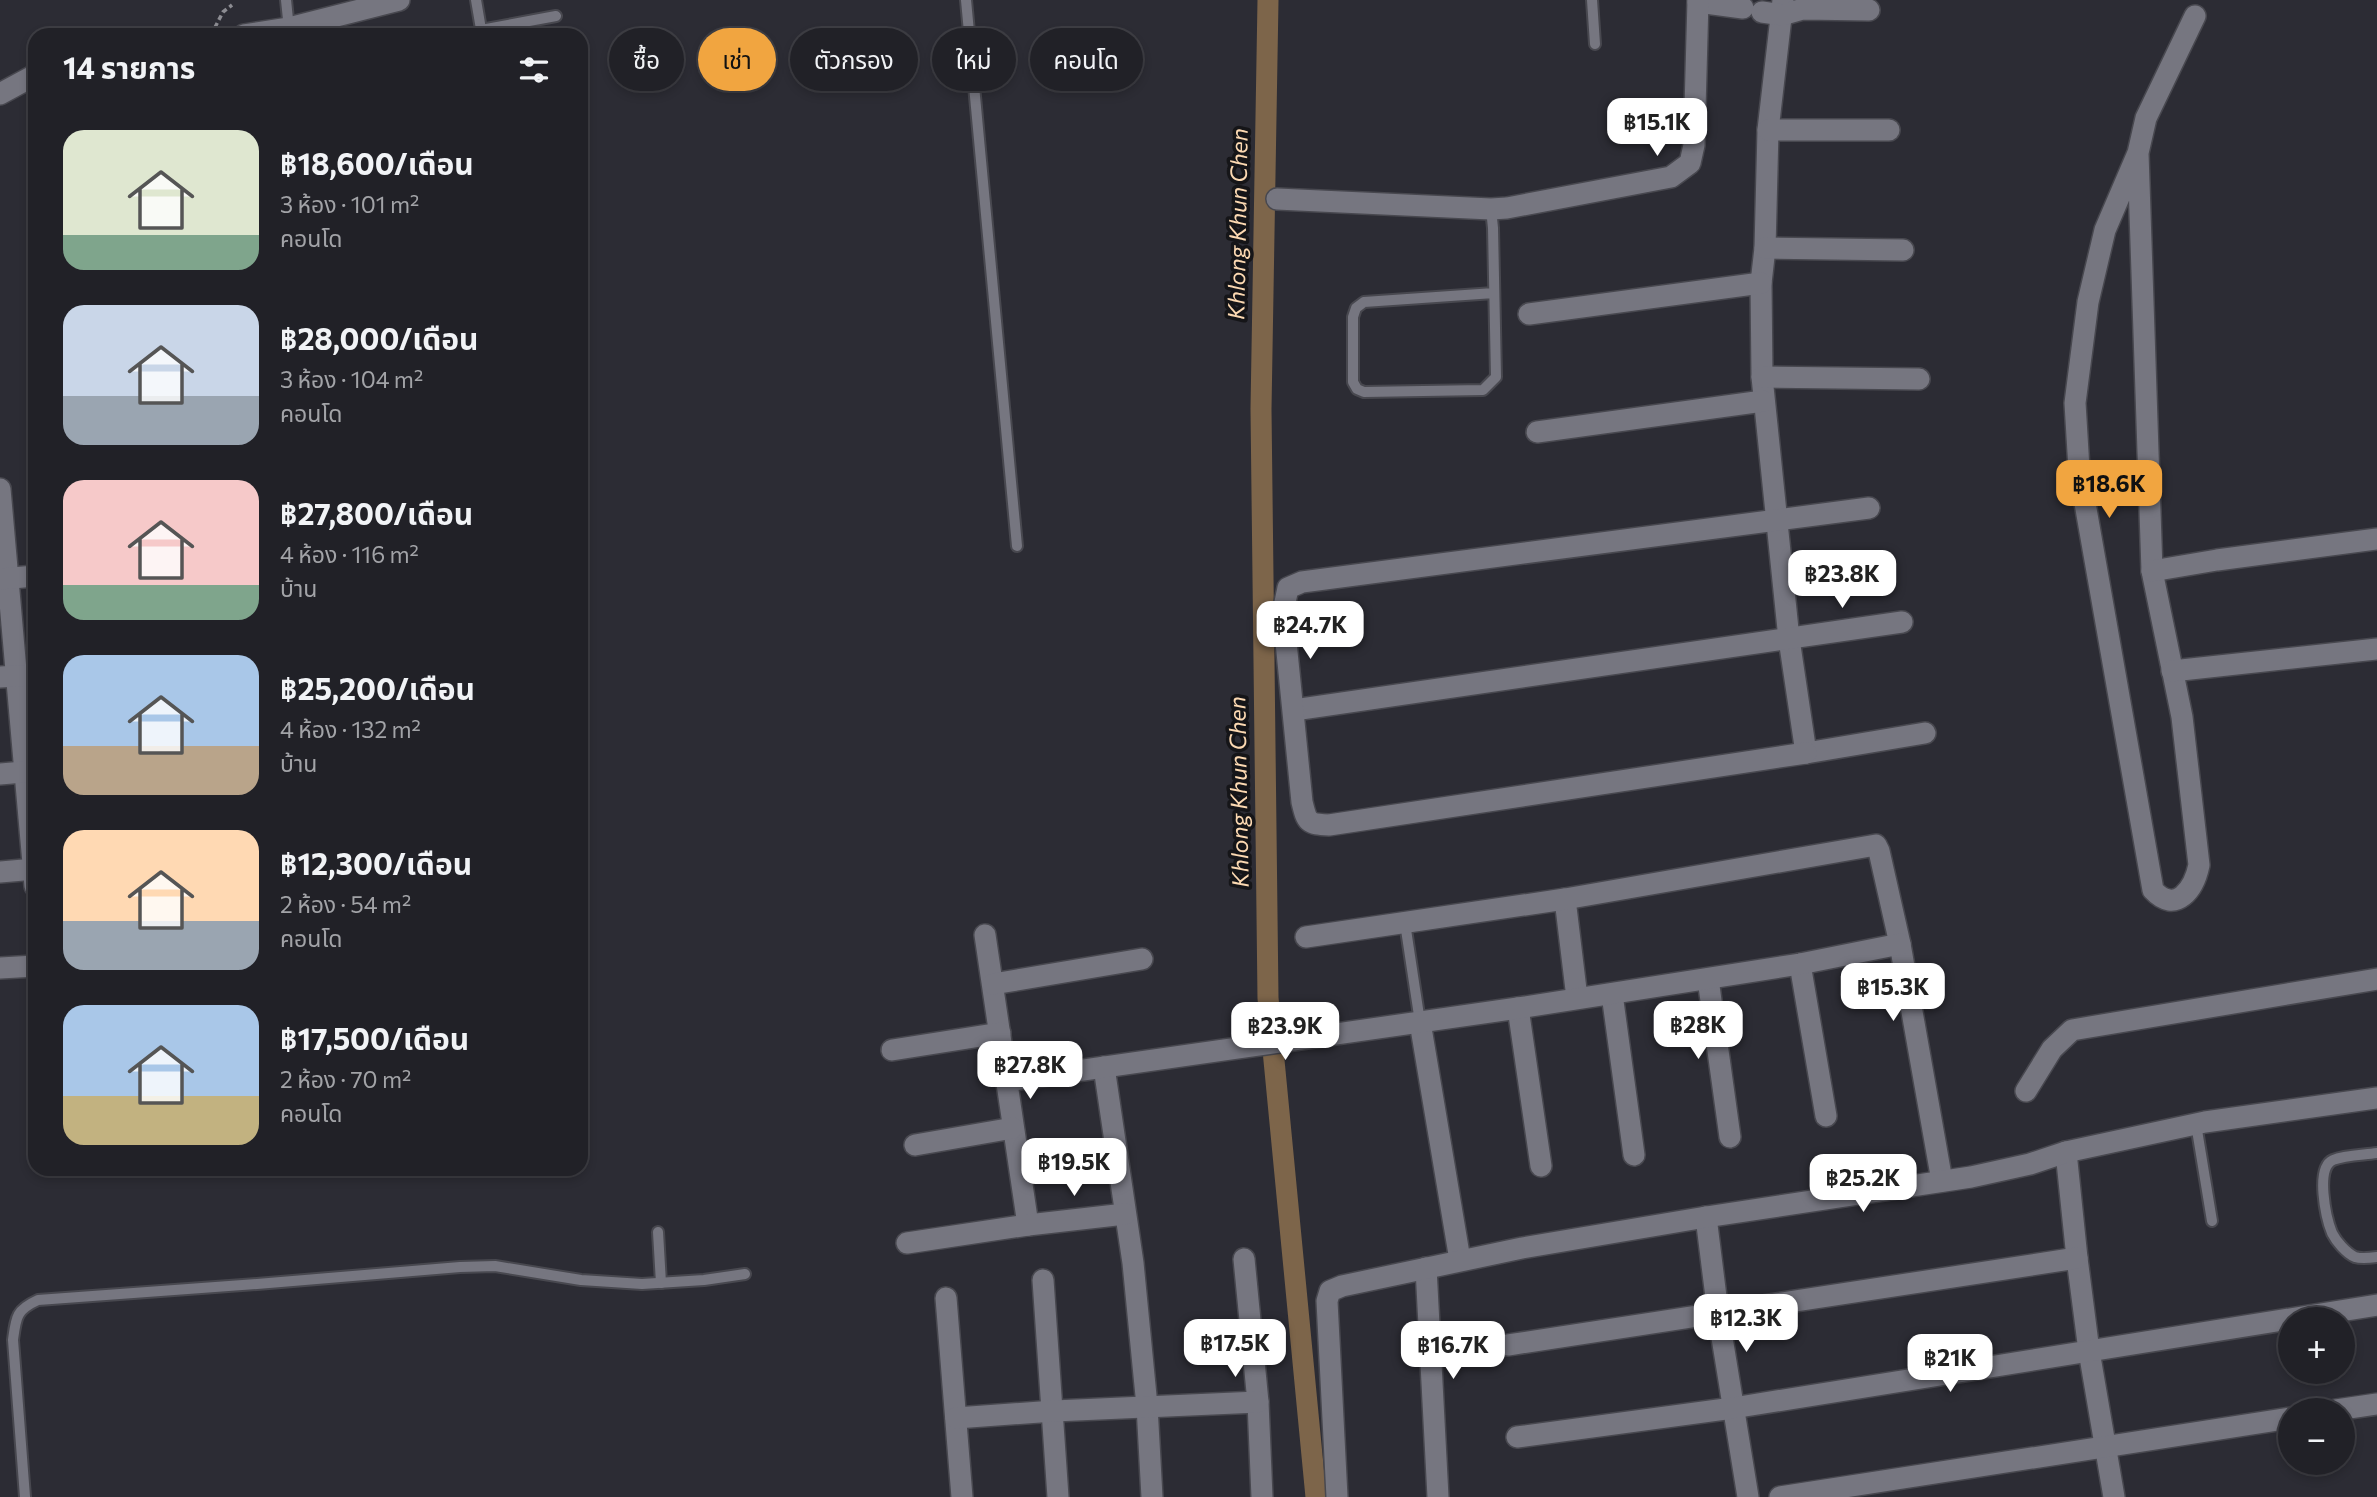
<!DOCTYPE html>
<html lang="th">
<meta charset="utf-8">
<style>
:root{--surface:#212127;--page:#2d2e33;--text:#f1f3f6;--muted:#a2a3a7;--line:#3e3e44;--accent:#f1a540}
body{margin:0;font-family:Commissioner,"Noto Sans Thai",sans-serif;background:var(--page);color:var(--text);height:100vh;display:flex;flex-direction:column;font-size:26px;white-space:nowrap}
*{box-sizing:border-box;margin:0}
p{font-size:23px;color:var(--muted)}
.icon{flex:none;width:38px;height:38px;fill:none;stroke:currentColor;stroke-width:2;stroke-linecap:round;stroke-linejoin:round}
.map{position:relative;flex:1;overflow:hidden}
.side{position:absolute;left:28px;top:28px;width:560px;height:1148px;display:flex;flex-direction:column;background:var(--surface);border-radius:21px;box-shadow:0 4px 10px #0003,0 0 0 2px var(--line)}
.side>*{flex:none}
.top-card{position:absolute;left:609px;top:28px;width:665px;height:63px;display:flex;gap:14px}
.controls{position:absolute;left:2278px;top:1307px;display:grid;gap:14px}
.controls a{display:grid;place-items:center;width:77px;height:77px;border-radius:50%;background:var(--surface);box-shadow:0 4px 10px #0003,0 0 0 2px var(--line);font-size:35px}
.price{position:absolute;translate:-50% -60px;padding:0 16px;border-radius:14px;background:#fff;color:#222;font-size:23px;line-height:46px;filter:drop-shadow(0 2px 4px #0008)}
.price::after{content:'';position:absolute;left:50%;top:42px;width:21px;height:16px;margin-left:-10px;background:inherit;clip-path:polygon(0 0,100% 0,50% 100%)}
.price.active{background:var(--accent);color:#111}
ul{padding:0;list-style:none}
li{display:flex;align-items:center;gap:21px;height:175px;padding:0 35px}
li span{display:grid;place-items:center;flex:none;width:196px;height:140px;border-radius:21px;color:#555}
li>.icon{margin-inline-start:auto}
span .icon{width:84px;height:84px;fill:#fffc;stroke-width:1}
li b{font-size:30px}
h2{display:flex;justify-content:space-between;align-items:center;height:84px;padding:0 35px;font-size:30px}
.pill{padding:0 24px;border-radius:32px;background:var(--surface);box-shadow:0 4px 10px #0003,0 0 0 2px var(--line);font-size:24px;line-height:63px}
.pill.active{background:var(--accent);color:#111}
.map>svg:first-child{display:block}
</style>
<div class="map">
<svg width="2377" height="1497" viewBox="0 0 2377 1497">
<rect width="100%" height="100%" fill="#2c2c34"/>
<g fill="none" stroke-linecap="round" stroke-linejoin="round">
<polyline stroke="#7d654a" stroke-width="21" points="1268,0 1261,409 1268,998 1316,1497"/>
<defs>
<g id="lane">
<polyline points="286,0 289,29"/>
<polyline points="476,0 482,35"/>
<polyline points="966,0 1017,546"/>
<polyline points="1592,0 1595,44"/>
<polyline points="481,30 556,16"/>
<polyline points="1491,209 1493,228 1496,377 1483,390 1364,392 1357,389 1353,382 1353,317 1356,308 1364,302 1494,293"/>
<polyline points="1405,923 1420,1022"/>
<polyline points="2196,1124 2212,1221"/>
<path d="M2377,1153C2364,1155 2345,1155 2333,1160C2315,1168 2326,1218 2332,1233C2336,1241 2346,1253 2355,1257C2361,1259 2370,1258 2377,1257"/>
<polyline points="658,1232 661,1283"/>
<path d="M25,1497L13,1340C16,1317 16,1310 38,1300L257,1284L460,1267L495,1266L581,1280L642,1284L704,1280L745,1274"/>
</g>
<g id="street">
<polyline points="1783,0 1768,130 1765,248 1761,283 1762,377 1789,639 1806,753 1925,733"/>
<polyline points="1698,2 1743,8"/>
<polyline points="1762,12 1782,15 1803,9 1869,10"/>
<polyline points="1768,130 1889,130"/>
<path d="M2138,153L2152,571L2182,717L2199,865C2194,889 2176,915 2153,890L2079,469L2075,403L2088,302L2105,230L2138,153L2146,118L2195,16"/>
<polyline points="1277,199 1491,209 1507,208 1671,177 1690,163 1694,145 1698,0"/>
<polyline points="1765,248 1903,250"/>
<polyline points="1529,314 1761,283"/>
<polyline points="1762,377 1919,379"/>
<polyline points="1537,432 1763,401"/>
<polyline points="0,489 35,886"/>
<polyline points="2152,571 2217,560 2377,539"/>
<polyline points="0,579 35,576"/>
<polyline points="2172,671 2377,649"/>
<polyline points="0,677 35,675"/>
<polyline points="1294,710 1902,622"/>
<path d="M1806,753L1329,825C1308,824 1307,823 1302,802L1283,612L1288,588L1302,582L1869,508"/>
<polyline points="0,774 35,771"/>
<polyline points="0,872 35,869"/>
<polyline points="1565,899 1577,998"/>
<polyline points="985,935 1028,1225"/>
<polyline points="1306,937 1565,899 1876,845 1879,851 1900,944 1942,1181"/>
<polyline points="1800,964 1826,1116"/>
<polyline points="0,968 35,966"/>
<polyline points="1708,979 1730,1137"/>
<polyline points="993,984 1142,959"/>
<polyline points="1612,994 1634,1155"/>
<polyline points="1518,1008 1541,1166"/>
<polyline points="1420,1022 1460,1260"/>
<polyline points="892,1050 1000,1033"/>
<polyline points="1104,1067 1133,1263 1147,1406 1152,1497"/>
<polyline points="1007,1081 1518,1008 1800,964 1900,944"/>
<polyline points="2026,1091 2052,1049 2072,1030 2377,979"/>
<polyline points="915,1145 1013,1128"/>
<polyline points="2066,1152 2077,1258 2089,1351 2114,1497"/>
<polyline points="1706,1217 1718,1313 1748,1497"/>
<polyline points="907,1243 1028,1225 1125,1214"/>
<polyline points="1244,1259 1258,1402 1262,1497"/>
<polyline points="1426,1268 1438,1497"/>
<polyline points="1043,1280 1058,1497"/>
<polyline points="946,1298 962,1497"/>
<polyline points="1508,1345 2077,1258"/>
<polyline points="2336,1410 2377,1404"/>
<polyline points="956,1418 1054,1411 1258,1402"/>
<polyline points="1517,1437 1733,1408 2377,1305"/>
<polyline points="1337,1497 1327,1301 1330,1291 1342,1286 1522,1248 1706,1217 1971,1177 2030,1164 2066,1152 2205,1122 2377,1098"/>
<polyline points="1780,1497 2291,1418"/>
</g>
<g id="secondary">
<polyline points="244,35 289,28 399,0"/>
<polyline points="0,94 35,75"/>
</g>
</defs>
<use href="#lane" stroke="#48484f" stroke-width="14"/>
<use href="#street" stroke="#48484f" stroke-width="24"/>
<use href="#secondary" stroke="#48484f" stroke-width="24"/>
<polyline stroke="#8c8c92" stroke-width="3.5" stroke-dasharray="5 3.5" stroke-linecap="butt" points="211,35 223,12 232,5"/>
<use href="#lane" stroke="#767680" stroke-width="10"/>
<use href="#street" stroke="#767680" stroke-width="21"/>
<use href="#secondary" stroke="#767680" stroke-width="21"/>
</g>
<g text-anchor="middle" stroke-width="7" stroke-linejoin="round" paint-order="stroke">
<g font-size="23" font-style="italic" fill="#fcd9b2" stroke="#151518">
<text transform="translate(1238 224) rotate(-89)" y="8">Khlong Khun Chen</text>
<text transform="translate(1239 792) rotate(-91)" y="8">Khlong Khun Chen</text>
</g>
</g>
</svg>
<div class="controls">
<a>+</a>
<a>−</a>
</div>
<b class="price" style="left:1657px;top:158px">฿15.1K</b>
<b class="price active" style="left:2109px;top:520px">฿18.6K</b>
<b class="price" style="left:1842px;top:610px">฿23.8K</b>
<b class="price" style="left:1310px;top:661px">฿24.7K</b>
<b class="price" style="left:1893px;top:1023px">฿15.3K</b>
<b class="price" style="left:1698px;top:1061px">฿28K</b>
<b class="price" style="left:1285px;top:1062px">฿23.9K</b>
<b class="price" style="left:1030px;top:1101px">฿27.8K</b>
<b class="price" style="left:1074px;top:1198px">฿19.5K</b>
<b class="price" style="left:1863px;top:1214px">฿25.2K</b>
<b class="price" style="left:1746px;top:1354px">฿12.3K</b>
<b class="price" style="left:1235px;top:1379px">฿17.5K</b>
<b class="price" style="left:1453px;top:1381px">฿16.7K</b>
<b class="price" style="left:1950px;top:1394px">฿21K</b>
<div class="top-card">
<a class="pill">ซื้อ</a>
<a class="pill active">เช่า</a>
<a class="pill">ตัวกรอง</a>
<a class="pill">ใหม่</a>
<a class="pill">คอนโด</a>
</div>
<section class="side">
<h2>14 รายการ<svg class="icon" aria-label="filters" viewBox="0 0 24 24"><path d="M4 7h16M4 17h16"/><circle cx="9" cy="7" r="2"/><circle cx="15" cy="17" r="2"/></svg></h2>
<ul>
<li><span style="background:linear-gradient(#dfe7d0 75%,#7fa58c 0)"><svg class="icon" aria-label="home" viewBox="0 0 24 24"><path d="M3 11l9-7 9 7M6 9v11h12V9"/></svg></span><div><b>฿18,600/เดือน</b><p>3 ห้อง · 101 m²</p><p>คอนโด</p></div></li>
<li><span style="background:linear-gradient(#c9d6e8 65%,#9aa5b1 0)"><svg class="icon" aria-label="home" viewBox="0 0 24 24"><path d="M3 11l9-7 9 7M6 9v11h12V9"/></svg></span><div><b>฿28,000/เดือน</b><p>3 ห้อง · 104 m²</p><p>คอนโด</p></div></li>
<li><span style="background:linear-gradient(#f6c9c9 75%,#7fa58c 0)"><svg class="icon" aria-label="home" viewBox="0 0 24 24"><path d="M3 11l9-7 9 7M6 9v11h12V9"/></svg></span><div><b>฿27,800/เดือน</b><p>4 ห้อง · 116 m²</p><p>บ้าน</p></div></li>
<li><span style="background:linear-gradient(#a9c7e8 65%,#b9a48a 0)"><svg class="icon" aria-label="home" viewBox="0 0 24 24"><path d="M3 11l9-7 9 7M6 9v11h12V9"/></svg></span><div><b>฿25,200/เดือน</b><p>4 ห้อง · 132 m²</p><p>บ้าน</p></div></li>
<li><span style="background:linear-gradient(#ffd9b3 65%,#9aa5b1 0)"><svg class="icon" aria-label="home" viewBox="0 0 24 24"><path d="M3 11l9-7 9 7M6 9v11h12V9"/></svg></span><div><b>฿12,300/เดือน</b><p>2 ห้อง · 54 m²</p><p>คอนโด</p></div></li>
<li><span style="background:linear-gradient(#a9c7e8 65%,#c2b280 0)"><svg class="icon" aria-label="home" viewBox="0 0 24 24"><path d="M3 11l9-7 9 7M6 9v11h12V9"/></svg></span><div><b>฿17,500/เดือน</b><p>2 ห้อง · 70 m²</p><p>คอนโด</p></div></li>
</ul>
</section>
</div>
